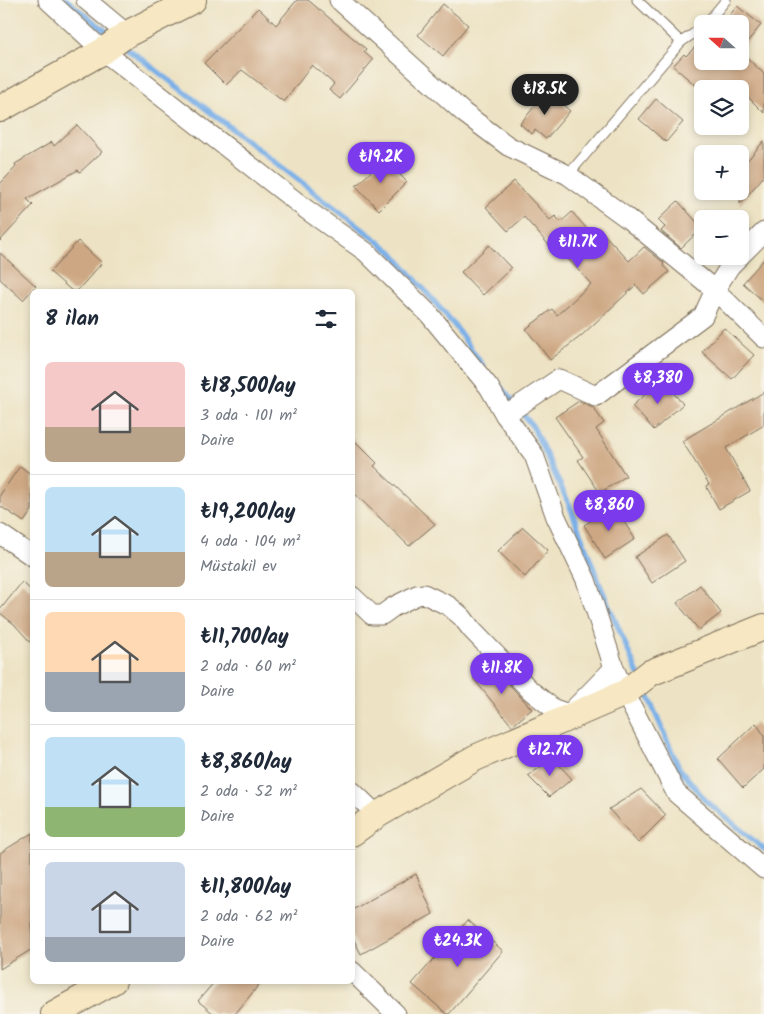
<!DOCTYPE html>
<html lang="tr">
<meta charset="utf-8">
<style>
:root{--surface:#fff;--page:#f2f2f3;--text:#1f2937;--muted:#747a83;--line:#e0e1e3;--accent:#7c3aed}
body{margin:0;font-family:Kalam,sans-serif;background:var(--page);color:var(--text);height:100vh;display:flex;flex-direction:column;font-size:19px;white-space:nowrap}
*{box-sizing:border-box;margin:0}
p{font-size:16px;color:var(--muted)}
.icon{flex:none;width:28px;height:28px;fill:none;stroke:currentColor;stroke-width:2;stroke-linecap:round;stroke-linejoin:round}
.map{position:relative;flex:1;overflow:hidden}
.sheet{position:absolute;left:30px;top:289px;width:325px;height:695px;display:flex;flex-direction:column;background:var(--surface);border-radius:8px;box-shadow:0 2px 8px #0003}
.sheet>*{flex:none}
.needle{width:32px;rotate:291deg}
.buttons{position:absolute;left:694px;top:15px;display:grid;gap:10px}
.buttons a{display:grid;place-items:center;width:55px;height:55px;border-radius:8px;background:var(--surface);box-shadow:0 2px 8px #0003;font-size:25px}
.price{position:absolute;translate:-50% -42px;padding:0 11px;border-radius:18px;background:var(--accent);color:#fff;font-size:16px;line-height:32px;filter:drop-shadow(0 1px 2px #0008)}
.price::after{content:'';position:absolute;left:50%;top:30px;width:15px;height:11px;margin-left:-8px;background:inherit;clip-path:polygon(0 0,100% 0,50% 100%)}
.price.active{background:#222;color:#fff}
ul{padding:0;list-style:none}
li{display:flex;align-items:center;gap:15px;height:125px;padding:0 15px}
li+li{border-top:1px solid var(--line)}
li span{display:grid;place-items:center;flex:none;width:140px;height:100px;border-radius:8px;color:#555}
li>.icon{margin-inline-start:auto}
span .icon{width:60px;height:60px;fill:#fffc;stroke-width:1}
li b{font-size:21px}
h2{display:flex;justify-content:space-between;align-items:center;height:60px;padding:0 15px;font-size:21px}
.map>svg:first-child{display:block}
</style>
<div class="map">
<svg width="764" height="1014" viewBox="0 0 764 1014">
<rect width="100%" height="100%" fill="#f7f3e8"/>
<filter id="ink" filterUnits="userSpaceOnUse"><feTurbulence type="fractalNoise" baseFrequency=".02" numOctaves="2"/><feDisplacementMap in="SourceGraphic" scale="10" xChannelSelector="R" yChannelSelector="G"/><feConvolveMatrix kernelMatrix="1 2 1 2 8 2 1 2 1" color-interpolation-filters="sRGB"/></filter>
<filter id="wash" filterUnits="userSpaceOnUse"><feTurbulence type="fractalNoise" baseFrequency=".0096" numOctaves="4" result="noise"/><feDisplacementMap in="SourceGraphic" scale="20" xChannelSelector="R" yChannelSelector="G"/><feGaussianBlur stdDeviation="1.12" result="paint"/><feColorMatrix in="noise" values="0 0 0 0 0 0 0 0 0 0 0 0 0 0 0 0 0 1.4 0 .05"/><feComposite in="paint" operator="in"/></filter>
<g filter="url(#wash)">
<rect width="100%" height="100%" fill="#ede3c4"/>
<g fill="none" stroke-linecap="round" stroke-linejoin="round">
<g stroke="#7ab0e8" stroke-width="5.5">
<polyline points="66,0 111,35"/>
<polyline points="122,44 392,252 455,326 483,366"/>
<polyline points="495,380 533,427 569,504 600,585 638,674"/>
<polyline points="644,687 679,768 706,801 764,849"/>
</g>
</g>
<g id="blocks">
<g fill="#cda783">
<polygon points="297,0 308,0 366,49 364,52 373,60 340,99 329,90 334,84 312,65 284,102 242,70 226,85 204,63 258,8 276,25"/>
<polygon points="443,4 468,25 443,56 418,35"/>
<polygon points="737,6 761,25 740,51 764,74 764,113 740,89 700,89 673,66 684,54 686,56 702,40 702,61 740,61 740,24 723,24"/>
<polygon points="547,91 570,111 546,139 535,130 532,134 520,124"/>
<polygon points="656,99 683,122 666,142 639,119"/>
<polygon points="77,125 102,152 80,172 78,170 27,199 33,205 0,241 0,184 16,167 15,164 52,142 54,146"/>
<polygon points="764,141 764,176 740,204 740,169"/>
<polygon points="384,159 407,182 379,210 356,186"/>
<polygon points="514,181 550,220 555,216 561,222 572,212 594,237 601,231 629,261 644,247 664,263 663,265 669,272 644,294 636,285 581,336 550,360 526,329 552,309 557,315 591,284 559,249 555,252 524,217 508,231 486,207"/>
<polygon points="678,201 702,228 681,248 661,231 665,227 658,220"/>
<polygon points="78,241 102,263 77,291 72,291 50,272"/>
<polygon points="489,245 511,268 483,295 461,272"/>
<polygon points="0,253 36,286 23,300 0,279"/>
<polygon points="764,259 764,302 743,283"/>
<polygon points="724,328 754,355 732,379 702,352"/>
<polygon points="662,380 683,404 654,430 632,406"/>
<polygon points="764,392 764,425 726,448 750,491 719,509 706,486 709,484 682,441"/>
<polygon points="579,401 593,407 604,423 596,429 626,476 600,493 578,460 583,457 555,417"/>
<polygon points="352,438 377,463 374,466 435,524 409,546 352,491"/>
<polygon points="20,466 32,475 32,510 24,522 0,506 0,495"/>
<polygon points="614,506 635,539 605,559 584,525"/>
<polygon points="523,527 548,550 525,577 498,551"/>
<polygon points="668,535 685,561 652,583 635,557"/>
<polygon points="22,582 32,591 32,644 14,624 0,613 0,610"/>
<polygon points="700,585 721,613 699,630 677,603"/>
<polygon points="490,664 532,709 512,726 473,678"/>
<polygon points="756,723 764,735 764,769 743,788 718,759"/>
<polygon points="553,758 572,779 549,797 528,776"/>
<polygon points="641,789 666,815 638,843 609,809"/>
<polygon points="32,833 32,949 0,969 0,853"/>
<polygon points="416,874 433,914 361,954 352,936 352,910"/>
<polygon points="468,920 503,951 449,1014 447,1014 412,984"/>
<polygon points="215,981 262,981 235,1014 214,1014 198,1001"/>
</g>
</g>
</g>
<g filter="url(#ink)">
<use href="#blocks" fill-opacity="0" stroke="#796b58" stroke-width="1"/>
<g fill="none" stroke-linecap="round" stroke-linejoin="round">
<defs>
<g id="lane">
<polyline points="706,24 726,0"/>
<polyline points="681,42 702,28"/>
<polyline points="568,175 681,42 637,0"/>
</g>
<g id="street">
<polyline points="48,0 103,51 307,210 366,252 429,314 489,387 505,415 534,455 556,517 586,580 614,668 625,693 676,793 764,869"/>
<polyline points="86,0 127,34"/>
<polyline points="339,0 464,113 508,146 568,175 627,218 715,290 764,338"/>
<polyline points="740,256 764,232"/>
<polyline points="505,415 559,379 596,396 703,316 715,290 730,266 740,256"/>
<polyline points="0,534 32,556"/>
<polyline points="352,596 372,615 382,615 393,607 417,595 424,594 449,606 462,617 472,630 531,691 554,709 569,714 614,668"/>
<polyline points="352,791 377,815"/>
<polyline points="352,971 396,1014"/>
</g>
<g id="secondary">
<polyline points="0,109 103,51 127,34 193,0"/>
<polyline points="352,833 377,815 475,758 625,693 650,673 764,627"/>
<polyline points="54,1014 113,981"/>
</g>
</defs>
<use href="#lane" stroke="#796b58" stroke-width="11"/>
<use href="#street" stroke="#796b58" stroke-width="21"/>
<use href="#secondary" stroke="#796b58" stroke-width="28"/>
<use href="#lane" stroke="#fff" stroke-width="9"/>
<use href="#street" stroke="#fff" stroke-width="19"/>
<use href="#secondary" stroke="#f7e8c3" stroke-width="26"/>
</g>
</g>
</svg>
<div class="buttons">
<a><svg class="needle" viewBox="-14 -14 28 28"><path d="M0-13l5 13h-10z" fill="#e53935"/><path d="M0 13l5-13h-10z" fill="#747a83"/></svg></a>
<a><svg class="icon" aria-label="layers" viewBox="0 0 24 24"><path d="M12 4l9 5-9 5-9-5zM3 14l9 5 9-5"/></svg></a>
<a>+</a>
<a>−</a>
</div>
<b class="price active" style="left:545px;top:116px">₺18.5K</b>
<b class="price" style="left:381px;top:184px">₺19.2K</b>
<b class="price" style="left:578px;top:269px">₺11.7K</b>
<b class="price" style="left:658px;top:405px">₺8,380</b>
<b class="price" style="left:609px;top:532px">₺8,860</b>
<b class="price" style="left:502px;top:695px">₺11.8K</b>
<b class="price" style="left:550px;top:777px">₺12.7K</b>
<b class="price" style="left:458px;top:968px">₺24.3K</b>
<section class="sheet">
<h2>8 ilan<svg class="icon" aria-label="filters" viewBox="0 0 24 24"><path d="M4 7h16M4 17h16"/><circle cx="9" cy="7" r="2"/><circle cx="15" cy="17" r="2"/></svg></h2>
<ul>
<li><span style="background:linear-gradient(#f6c9c9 65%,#b9a48a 0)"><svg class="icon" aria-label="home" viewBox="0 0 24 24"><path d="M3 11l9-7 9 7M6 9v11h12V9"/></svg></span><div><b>₺18,500/ay</b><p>3 oda · 101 m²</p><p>Daire</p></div></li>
<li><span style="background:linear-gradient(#bfe0f5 65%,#b9a48a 0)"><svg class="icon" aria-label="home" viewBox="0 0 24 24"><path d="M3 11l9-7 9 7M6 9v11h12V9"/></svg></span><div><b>₺19,200/ay</b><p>4 oda · 104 m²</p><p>Müstakil ev</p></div></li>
<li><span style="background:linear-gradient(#ffd9b3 60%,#9aa5b1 0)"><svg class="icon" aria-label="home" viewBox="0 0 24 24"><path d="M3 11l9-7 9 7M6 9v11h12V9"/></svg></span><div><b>₺11,700/ay</b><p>2 oda · 60 m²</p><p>Daire</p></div></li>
<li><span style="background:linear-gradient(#bfe0f5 70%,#8fb573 0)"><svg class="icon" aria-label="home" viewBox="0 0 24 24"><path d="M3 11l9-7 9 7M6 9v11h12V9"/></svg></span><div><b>₺8,860/ay</b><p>2 oda · 52 m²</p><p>Daire</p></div></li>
<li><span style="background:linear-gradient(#c9d6e8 75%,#9aa5b1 0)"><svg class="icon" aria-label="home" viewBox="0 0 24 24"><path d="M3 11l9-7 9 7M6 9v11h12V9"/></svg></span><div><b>₺11,800/ay</b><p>2 oda · 62 m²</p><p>Daire</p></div></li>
</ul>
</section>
</div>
